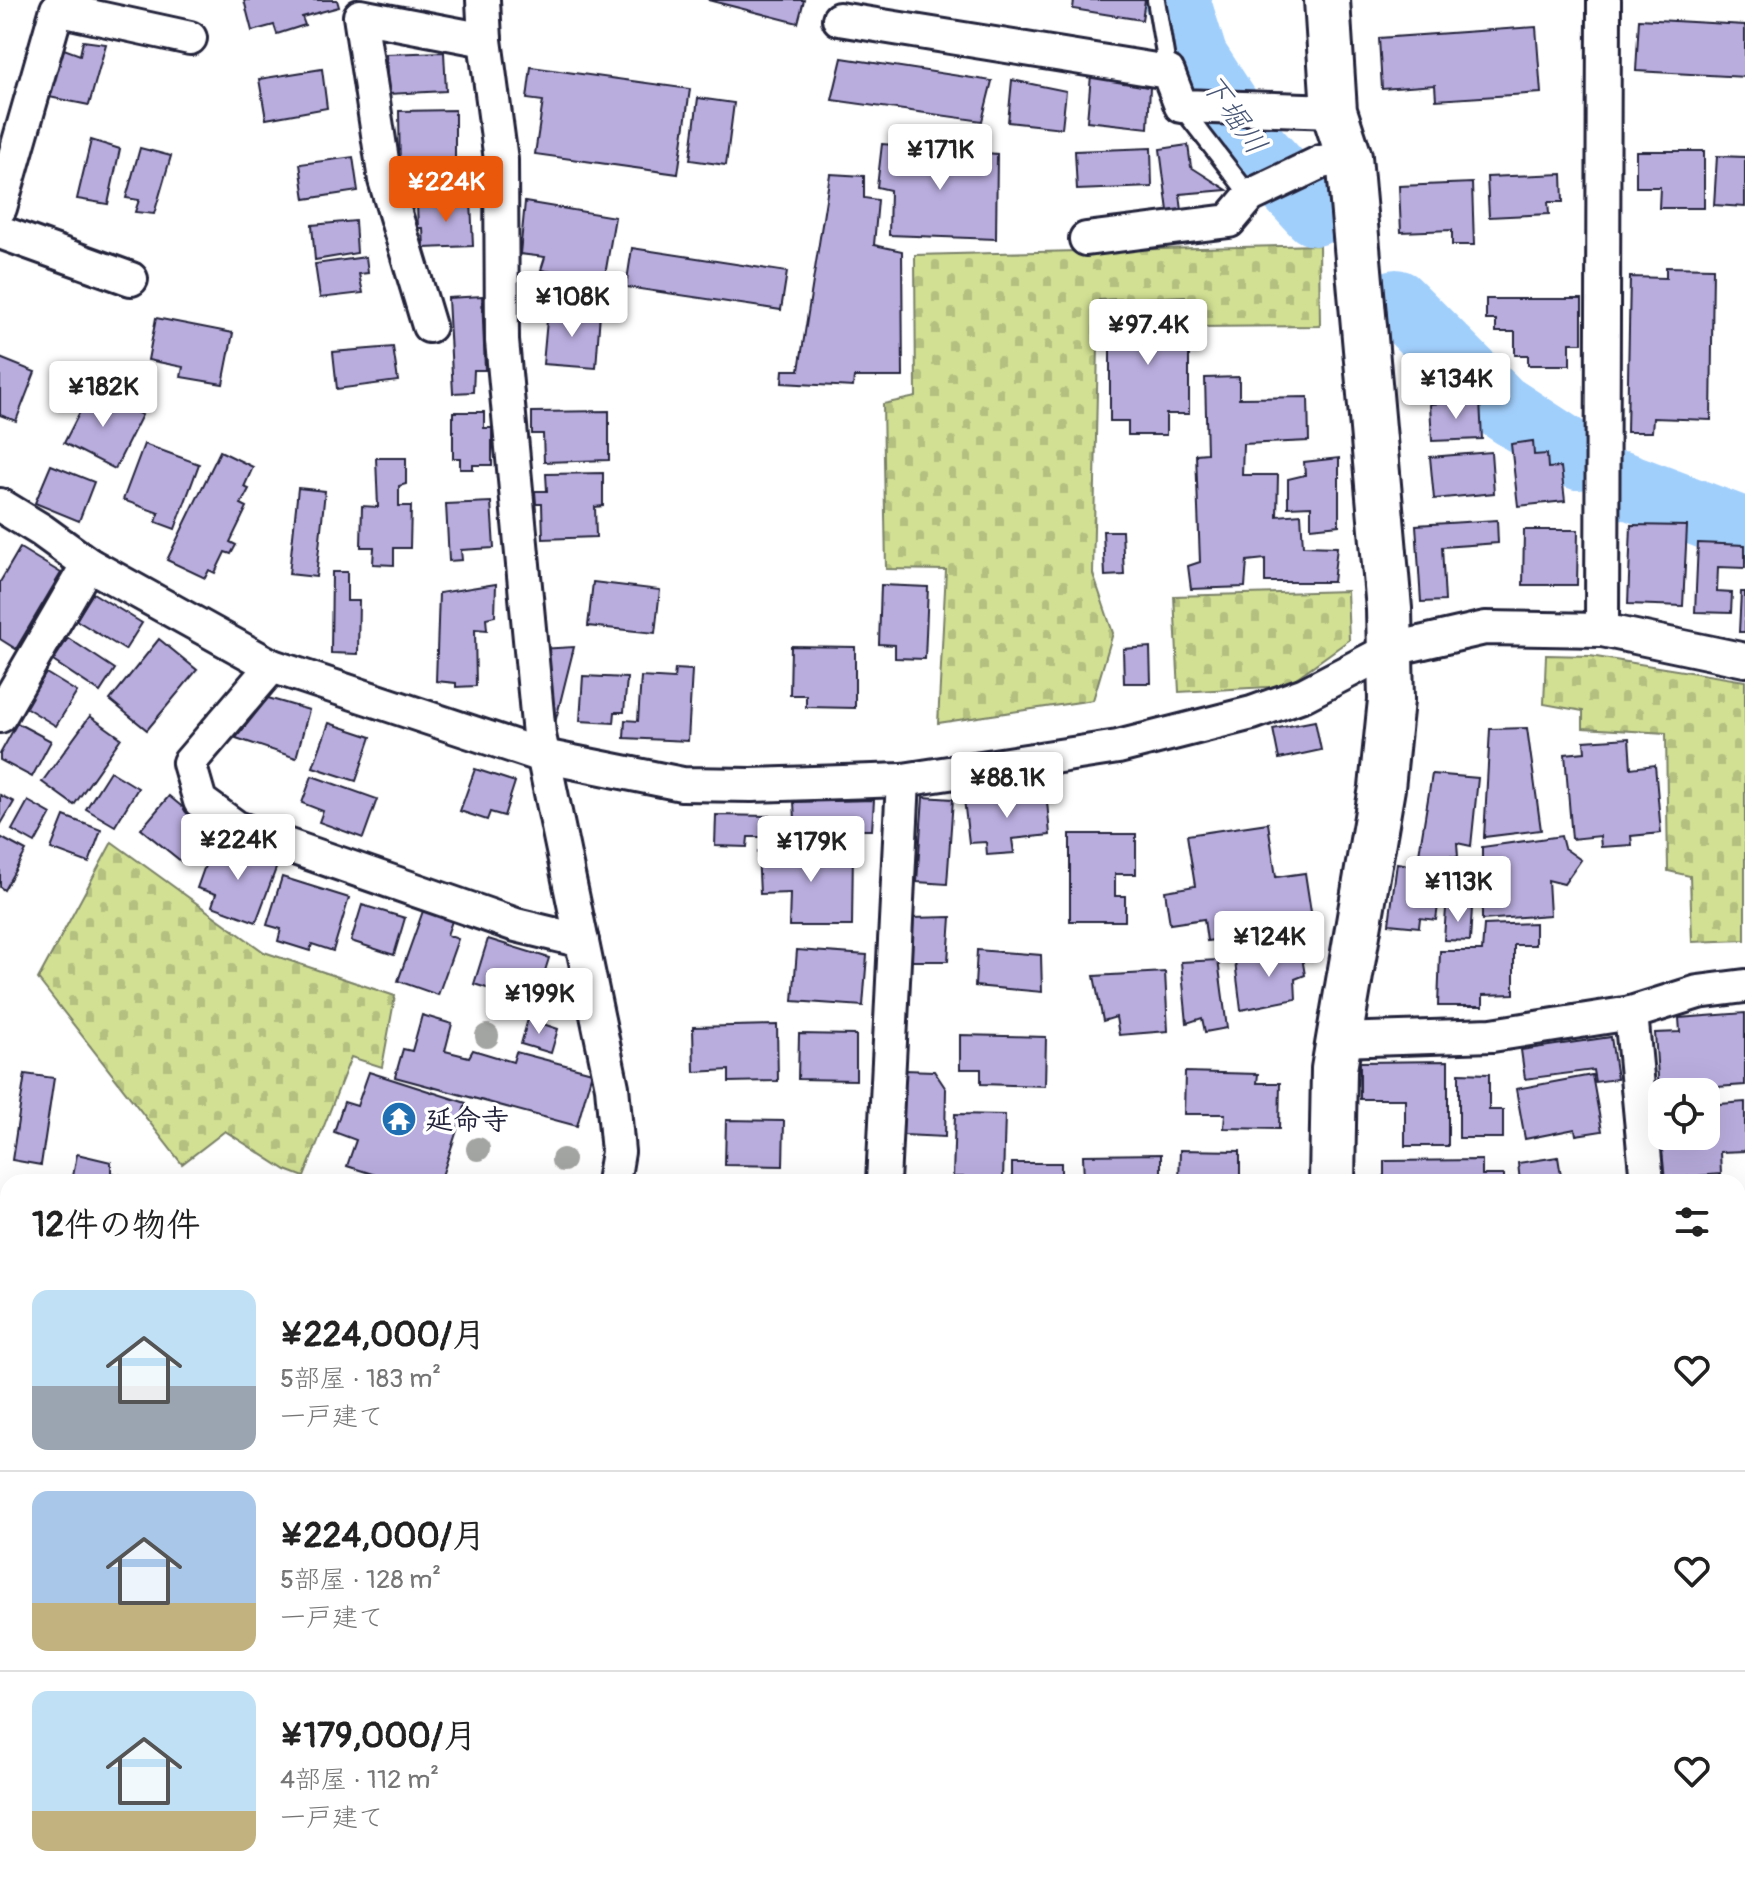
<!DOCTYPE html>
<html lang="ja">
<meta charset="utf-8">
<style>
:root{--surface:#fff;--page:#f2f2f2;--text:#222;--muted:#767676;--line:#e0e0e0;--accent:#ea580c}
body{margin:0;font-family:Pangolin,"Klee One",sans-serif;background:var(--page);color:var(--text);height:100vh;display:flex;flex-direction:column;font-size:30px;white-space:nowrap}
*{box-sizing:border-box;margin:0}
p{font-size:26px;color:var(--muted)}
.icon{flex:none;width:44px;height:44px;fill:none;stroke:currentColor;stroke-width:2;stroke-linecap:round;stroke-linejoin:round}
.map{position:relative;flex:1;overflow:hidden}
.sheet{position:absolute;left:0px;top:1174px;width:1746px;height:714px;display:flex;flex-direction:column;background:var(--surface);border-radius:24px 24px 0 0;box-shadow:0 8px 32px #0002}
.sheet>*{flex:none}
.controls{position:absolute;left:1648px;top:1078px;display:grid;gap:16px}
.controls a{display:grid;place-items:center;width:72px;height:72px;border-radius:16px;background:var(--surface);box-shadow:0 8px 32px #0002;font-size:40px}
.price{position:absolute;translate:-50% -68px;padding:0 18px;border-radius:8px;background:#fff;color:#222;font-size:26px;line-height:52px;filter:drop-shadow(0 2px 4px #0008)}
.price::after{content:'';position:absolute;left:50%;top:48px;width:24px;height:18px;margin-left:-12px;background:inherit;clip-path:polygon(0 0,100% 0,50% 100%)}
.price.current{background:var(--accent);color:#fff}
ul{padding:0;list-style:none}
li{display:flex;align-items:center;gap:24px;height:200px;padding:0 32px}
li+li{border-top:2px solid var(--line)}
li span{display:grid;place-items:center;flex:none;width:224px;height:160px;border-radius:16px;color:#555}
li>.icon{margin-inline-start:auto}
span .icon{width:96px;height:96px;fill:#fffc;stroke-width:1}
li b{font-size:34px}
h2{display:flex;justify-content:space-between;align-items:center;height:96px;padding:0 32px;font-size:34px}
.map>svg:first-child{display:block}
</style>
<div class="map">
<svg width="1745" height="1887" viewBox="0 0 1745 1887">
<defs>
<pattern id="cemetery-stones" width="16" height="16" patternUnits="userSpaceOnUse" patternTransform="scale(2)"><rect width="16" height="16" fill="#d1e093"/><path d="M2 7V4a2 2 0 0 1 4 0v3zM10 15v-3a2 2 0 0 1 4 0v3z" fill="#b3c080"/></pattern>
</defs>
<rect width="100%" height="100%" fill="#fff"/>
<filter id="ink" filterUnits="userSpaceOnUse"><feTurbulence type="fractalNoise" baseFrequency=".0125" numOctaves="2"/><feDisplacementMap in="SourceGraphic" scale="16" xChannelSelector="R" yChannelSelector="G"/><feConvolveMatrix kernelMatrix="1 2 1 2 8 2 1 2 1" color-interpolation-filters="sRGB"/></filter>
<g filter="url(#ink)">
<g fill="url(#cemetery-stones)" stroke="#7a8167" stroke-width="2">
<polygon points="1319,245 1320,326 1193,327 1185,296 1099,300 1093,574 1113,633 1093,700 938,723 946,570 886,569 883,404 916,397 915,255"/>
<polygon points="1347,591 1349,640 1285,686 1179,692 1174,596"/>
<polygon points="1546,655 1590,656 1745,681 1745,940 1692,942 1690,876 1668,871 1666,733 1583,728 1583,711 1544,704"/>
<polygon points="112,842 264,952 395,996 382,1067 351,1057 304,1177 286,1170 225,1131 182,1164 38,979"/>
</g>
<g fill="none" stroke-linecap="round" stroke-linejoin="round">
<g stroke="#a1cffc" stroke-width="66">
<polyline points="1177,0 1195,58 1250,143 1315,213"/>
<polyline points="1396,302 1500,406 1578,457"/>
<polyline points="1622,484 1745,531"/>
</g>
</g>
<g fill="#b9adde" stroke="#22223b" stroke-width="2">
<polygon points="244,0 337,0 339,7 302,17 305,25 277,34 274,25 252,31"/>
<polygon points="708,0 804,0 798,23"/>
<polygon points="1074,0 1145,0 1142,20 1073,9"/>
<polygon points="1639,19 1745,25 1745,77 1636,71"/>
<polygon points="1536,27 1541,93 1436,100 1435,85 1382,89 1379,38"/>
<polygon points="83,41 106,44 89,105 49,97 64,49 80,55"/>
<polygon points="444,52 446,91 388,94 386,54"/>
<polygon points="842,58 992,81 982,121 832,100"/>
<polygon points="531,67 690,89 678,174 535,154 543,101 527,99"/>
<polygon points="322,69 327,108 266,119 259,79"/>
<polygon points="1091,75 1137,78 1137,85 1150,87 1148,128 1087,121"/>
<polygon points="1012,80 1066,91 1062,128 1008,122"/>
<polygon points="698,98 734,103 726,165 690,160"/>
<polygon points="455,110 455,172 400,172 399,111"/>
<polygon points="91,140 120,149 108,204 77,199"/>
<polygon points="882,144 997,154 996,239 889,235 890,190 877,187"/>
<polygon points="1188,145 1191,167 1227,190 1180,194 1182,211 1168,211 1160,149"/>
<polygon points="140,148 171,156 154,214 135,212 139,200 126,198"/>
<polygon points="1151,148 1152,187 1077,190 1075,151"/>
<polygon points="1636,151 1704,151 1704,208 1659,208 1660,187 1636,187"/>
<polygon points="1717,156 1745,157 1745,207 1714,205"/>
<polygon points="353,157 358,191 305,199 300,164"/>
<polygon points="830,174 864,176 864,198 878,200 874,245 902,251 903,377 854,377 853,387 782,383 783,370 799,370"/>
<polygon points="1562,174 1563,202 1548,202 1549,214 1489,217 1487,177"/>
<polygon points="1472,183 1474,245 1452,245 1452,230 1401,232 1399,186"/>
<polygon points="471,201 473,246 424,248 423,228 418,228 417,204"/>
<polygon points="525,202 615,217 604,281 541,270 545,257 520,254"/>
<polygon points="355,221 357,253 315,260 312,225"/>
<polygon points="632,248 787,272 781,310 626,287"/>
<polygon points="366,257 368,273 359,274 363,293 320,298 315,264"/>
<polygon points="1666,267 1713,268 1711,420 1653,418 1652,432 1627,432 1630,277 1666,278"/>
<polygon points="482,296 485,370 474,370 473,392 453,393 448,298"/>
<polygon points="1486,299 1582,299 1582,343 1570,343 1570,365 1528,365 1528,355 1515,355 1515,332 1496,332 1496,320 1486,320"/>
<polygon points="1110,306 1183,306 1183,333 1189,331 1189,414 1166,414 1166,435 1128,435 1128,421 1110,421"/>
<polygon points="548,309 600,313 596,368 543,364"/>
<polygon points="156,318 233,333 223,384 181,377 183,367 148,360"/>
<polygon points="393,347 398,381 337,389 333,352"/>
<polygon points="1403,356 1422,356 1422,364 1436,363 1436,397 1404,397"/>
<polygon points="0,358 35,372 16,421 0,415"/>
<polygon points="1239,377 1239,398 1308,397 1309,441 1243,444 1242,475 1278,475 1277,516 1301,514 1303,546 1337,547 1333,582 1265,582 1265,559 1247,561 1245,587 1191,589 1188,566 1200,562 1196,454 1207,453 1205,378"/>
<polygon points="91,390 142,415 115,469 64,443"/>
<polygon points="1480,401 1482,439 1432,441 1430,404"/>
<polygon points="609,411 609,460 544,462 543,434 532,434 532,412"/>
<polygon points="453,412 484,412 484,428 492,428 492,465 473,465 473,469 460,469 460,458 453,458"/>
<polygon points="1533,441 1534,455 1547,454 1548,468 1561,467 1565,501 1518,506 1511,444"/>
<polygon points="144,444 199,464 175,529 156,522 159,513 123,500"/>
<polygon points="220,451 253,467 244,487 249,489 241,504 247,507 230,542 236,545 231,554 225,552 215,573 209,570 205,578 167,560"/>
<polygon points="1491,452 1494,493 1434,499 1430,457"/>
<polygon points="376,458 406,458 406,484 399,486 399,506 411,506 410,548 394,548 394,565 373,564 374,547 361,547 362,506 378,507"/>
<polygon points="1339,458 1339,525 1311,528 1311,506 1288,507 1288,479 1305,475 1304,462"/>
<polygon points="51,465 94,482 79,521 35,503"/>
<polygon points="603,473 603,506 595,507 596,537 543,539 542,504 536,504 535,491 547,491 546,474"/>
<polygon points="298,488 325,491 316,577 289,574"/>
<polygon points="491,502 494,548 461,550 462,560 449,561 446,504"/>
<polygon points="1497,520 1498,543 1442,547 1445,601 1421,602 1416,525"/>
<polygon points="1631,525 1687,526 1683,606 1628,604"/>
<polygon points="1524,530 1578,530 1577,585 1523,585"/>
<polygon points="1103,531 1122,531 1124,575 1105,576"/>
<polygon points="1698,543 1745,545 1745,568 1718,567 1717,592 1732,593 1731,613 1695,612"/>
<polygon points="20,548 61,573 16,649 0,639 0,582"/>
<polygon points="332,572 347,572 347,601 359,601 358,654 331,653"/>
<polygon points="593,582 660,590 655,633 588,626"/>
<polygon points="496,584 495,616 486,618 487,630 475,629 476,686 456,687 456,683 436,681 439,593"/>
<polygon points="881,585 928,587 925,659 895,658 895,645 879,644"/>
<polygon points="1741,592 1745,592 1745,632 1739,632"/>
<polygon points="93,593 142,623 125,650 76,620"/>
<polygon points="68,638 115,669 100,692 53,661"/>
<polygon points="159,639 197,670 147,730 110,700"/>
<polygon points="791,646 855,647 855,708 806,707 806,695 790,695"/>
<polygon points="574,647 555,723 544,723 540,649"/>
<polygon points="1150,647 1151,683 1124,683 1123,649"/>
<polygon points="675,669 692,670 688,741 624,738 625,720 638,721 641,677 674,679"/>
<polygon points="46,673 77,692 56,726 25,707"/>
<polygon points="583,676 627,678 624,712 615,712 614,723 580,721"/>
<polygon points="268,698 309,710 296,758 236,738"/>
<polygon points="90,716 121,738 74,805 42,782"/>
<polygon points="1315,721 1321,750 1279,759 1273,729"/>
<polygon points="17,723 51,741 32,777 0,760 0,754"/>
<polygon points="329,723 371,737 356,781 313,767"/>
<polygon points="1527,728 1541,830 1484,837 1490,729"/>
<polygon points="1629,738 1631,768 1655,765 1661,833 1631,836 1632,845 1601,847 1600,836 1572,839 1565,754 1585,752 1584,741"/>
<polygon points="475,769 515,782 504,816 490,812 487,820 460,811"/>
<polygon points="110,771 138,788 115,826 86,809"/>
<polygon points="1432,774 1478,778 1471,846 1457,843 1458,857 1419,854"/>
<polygon points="312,776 377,799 363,838 319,822 323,811 302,803"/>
<polygon points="1046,790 1050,835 1012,839 1014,853 987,855 986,842 969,843 964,799"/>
<polygon points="0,795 14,802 1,824 0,823"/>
<polygon points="169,796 209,829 182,862 141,829"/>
<polygon points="923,797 953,799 947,884 917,882"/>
<polygon points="874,800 872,830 832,830 831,837 796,837 794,802"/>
<polygon points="28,801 51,814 35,843 12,830"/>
<polygon points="716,815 769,816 768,837 748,837 747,847 715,846"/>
<polygon points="64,816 101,830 89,863 51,849"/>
<polygon points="1268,823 1276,877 1305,873 1313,925 1207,941 1204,919 1170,924 1165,891 1195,886 1187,835"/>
<polygon points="1070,834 1136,834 1136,874 1115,874 1115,896 1125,896 1125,921 1070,921"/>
<polygon points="1561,836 1564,848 1581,860 1564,884 1548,880 1550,915 1482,920 1482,847"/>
<polygon points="0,837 26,851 4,890 0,887"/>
<polygon points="224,844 278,863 256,922 212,906 216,894 197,888 207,860 217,863"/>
<polygon points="853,849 852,926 789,926 790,893 760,894 758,851"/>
<polygon points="1397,863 1443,870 1436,920 1420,918 1419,927 1389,924"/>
<polygon points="1453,867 1472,870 1469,901 1449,899"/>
<polygon points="282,877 349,898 333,951 312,944 310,951 278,941 281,929 267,925"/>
<polygon points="362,905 405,918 394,955 351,941"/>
<polygon points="1446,908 1472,908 1470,941 1444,940"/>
<polygon points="423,911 452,921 447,935 458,939 438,995 398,981"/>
<polygon points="951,917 948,961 910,961 911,918"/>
<polygon points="1535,923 1535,945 1514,945 1514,994 1483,995 1483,1006 1438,1006 1440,951 1482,951 1484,925"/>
<polygon points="488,939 549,958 535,1003 474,984"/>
<polygon points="797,950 867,955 863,1006 793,1001"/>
<polygon points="977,950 1041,955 1042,992 975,986"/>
<polygon points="1301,951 1305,975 1295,979 1296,999 1241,1010 1235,961"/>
<polygon points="1218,960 1227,1028 1205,1032 1202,1018 1187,1023 1181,962"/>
<polygon points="1165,972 1168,1031 1119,1035 1116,1017 1103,1021 1094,976"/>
<polygon points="1745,1013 1745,1085 1659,1091 1655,1033 1680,1032 1679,1018"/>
<polygon points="422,1015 452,1024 445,1051 469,1057 473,1050 513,1062 516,1052 592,1072 577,1126 395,1077 403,1049 412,1051"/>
<polygon points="528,1019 558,1029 551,1053 521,1044"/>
<polygon points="777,1025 778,1081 729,1082 729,1070 694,1072 693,1027"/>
<polygon points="799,1034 856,1035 856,1080 798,1079"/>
<polygon points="960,1035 1046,1037 1045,1086 981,1084 981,1069 960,1069"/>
<polygon points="1611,1037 1617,1079 1595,1082 1593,1070 1525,1079 1521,1050"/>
<polygon points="1448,1061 1448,1146 1405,1146 1405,1099 1360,1099 1360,1062"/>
<polygon points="904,1070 934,1071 946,1089 945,1137 903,1135"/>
<polygon points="369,1072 466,1103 440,1182 398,1182 347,1166 356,1140 334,1132 344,1102 357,1106"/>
<polygon points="1185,1072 1258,1074 1257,1083 1280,1083 1279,1129 1224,1128 1225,1114 1184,1114"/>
<polygon points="1459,1073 1489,1074 1489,1110 1503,1110 1503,1138 1459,1138"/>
<polygon points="25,1074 54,1078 41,1165 12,1160"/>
<polygon points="1592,1075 1602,1131 1576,1135 1575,1129 1525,1139 1516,1089"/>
<polygon points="1745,1102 1745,1151 1720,1152 1721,1174 1661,1179 1655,1109 1662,1109 1662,1136 1706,1136 1706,1105"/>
<polygon points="955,1114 1005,1115 1003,1179 962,1182 963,1177 953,1177"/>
<polygon points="726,1120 784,1121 783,1166 725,1165"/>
<polygon points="1180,1150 1240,1151 1240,1182 1179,1182"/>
<polygon points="77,1154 111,1162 111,1173 121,1175 121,1182 72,1182"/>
<polygon points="1161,1154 1161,1182 1084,1182 1083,1155"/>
<polygon points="1558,1157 1562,1182 1520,1182 1518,1163"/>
<polygon points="1482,1160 1482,1175 1504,1175 1504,1182 1384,1182 1384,1161"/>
<rect x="1012" y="1163" width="49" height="19"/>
<polygon points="684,1178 742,1179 742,1182 684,1182"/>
<polygon points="1743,1376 1745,1377 1745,1430 1739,1430"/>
<polygon points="1739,1438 1745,1438 1745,1533 1738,1533"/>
<polygon points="0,1686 8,1687 8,1766 0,1765"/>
<polygon points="1738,1743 1745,1744 1745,1789 1738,1789"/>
<polygon points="331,1880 394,1880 390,1887 341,1887"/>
<polygon points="1100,1880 1114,1880 1142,1887 1099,1887"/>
<polygon points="1435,1880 1532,1880 1529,1887 1433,1887"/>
<polygon points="1633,1880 1651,1880 1676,1887 1631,1887"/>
</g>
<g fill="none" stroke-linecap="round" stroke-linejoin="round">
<defs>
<g id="lane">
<polyline points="1156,0 1168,72"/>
<polyline points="1181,107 1250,196"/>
</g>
<g id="street">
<polyline points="483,0 485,40 501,160 502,341 539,735 612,1087 618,1152 613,1182"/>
<polyline points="839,19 1168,72 1181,106 1334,111"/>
<polyline points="0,208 57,9 190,38"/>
<polyline points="0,232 131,279"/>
<polyline points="1086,239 1229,221 1250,196 1321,162 1349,157"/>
<polyline points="429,326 385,180 360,16 485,40"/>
<polyline points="0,505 41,530 88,564 272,666 543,756 682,784 752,785 903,780 1118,747 1252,713 1305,694 1389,650 1485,628 1602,630 1745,660"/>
<polyline points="1602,630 1604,0"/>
<polyline points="272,666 189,763 200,801 237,828 516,925 582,941"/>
<polyline points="0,716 88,564"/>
<polyline points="1339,1040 1492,1035 1631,1013"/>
<polyline points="883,1182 903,780"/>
<polyline points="1647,1182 1631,1013 1698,992 1745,986"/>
<polyline points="677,1880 681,1887"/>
<polyline points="863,1880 864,1887"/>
<polyline points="1727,1880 1745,1885"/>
<polyline points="226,1887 234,1880"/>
<polyline points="1599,1887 1601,1880"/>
</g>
<g id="secondary">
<polyline points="1327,0 1334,111 1349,157 1389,609 1391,700 1382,788 1334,1069 1332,1182"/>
<polyline points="0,1254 8,1256"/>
<polyline points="1738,1314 1745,1314"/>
<polyline points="1738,1628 1745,1629"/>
</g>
</defs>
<use href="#lane" stroke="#22223b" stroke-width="22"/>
<use href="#street" stroke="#22223b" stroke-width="38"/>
<use href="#secondary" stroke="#22223b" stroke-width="50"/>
<use href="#lane" stroke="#fff" stroke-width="16"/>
<use href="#street" stroke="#fff" stroke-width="32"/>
<use href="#secondary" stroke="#fff" stroke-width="44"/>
</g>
<g fill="#a3a5a2">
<circle cx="487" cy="1036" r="12"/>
<circle cx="478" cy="1149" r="12"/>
<circle cx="563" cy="1160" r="12"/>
</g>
</g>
<defs>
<symbol id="temple-disc" viewBox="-11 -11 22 22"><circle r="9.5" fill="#1f6fb2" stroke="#fff"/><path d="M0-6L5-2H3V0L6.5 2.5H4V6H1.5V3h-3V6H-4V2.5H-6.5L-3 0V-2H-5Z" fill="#fff"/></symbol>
</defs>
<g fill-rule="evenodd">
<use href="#temple-disc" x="379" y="1099" width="40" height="40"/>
</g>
<g text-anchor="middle" stroke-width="7" stroke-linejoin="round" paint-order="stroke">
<g font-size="28" font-weight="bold" fill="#22223b" stroke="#fff" text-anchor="start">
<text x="425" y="1129">延命寺</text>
</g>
<g font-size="30" font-style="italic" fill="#485675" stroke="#fff">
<text transform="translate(1234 114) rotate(55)" y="10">下堀川</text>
</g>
</g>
</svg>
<div class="controls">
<a><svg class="icon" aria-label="locate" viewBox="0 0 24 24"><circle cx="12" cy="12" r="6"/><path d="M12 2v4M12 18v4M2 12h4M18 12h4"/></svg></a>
</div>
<b class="price" style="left:940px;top:192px">¥171K</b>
<b class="price current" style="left:446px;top:224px">¥224K</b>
<b class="price" style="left:572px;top:339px">¥108K</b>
<b class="price" style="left:1148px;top:367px">¥97.4K</b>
<b class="price" style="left:1456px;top:421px">¥134K</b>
<b class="price" style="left:103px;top:429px">¥182K</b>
<b class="price" style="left:1007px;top:820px">¥88.1K</b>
<b class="price" style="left:238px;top:882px">¥224K</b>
<b class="price" style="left:811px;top:884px">¥179K</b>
<b class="price" style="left:1458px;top:924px">¥113K</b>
<b class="price" style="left:1269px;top:979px">¥124K</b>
<b class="price" style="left:539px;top:1036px">¥199K</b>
<section class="sheet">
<h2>12件の物件<svg class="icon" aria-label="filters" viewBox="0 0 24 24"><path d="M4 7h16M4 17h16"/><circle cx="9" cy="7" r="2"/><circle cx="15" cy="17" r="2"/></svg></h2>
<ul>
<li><span style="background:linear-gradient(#bfe0f5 60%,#9aa5b1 0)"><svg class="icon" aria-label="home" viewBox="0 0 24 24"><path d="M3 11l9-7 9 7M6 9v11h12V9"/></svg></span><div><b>¥224,000/月</b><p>5部屋 · 183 m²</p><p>一戸建て</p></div><svg class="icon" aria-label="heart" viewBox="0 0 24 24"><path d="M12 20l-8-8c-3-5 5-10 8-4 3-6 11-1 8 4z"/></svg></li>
<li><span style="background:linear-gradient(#a9c7e8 70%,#c2b280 0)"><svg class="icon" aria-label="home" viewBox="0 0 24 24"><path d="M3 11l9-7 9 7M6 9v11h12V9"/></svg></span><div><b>¥224,000/月</b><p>5部屋 · 128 m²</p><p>一戸建て</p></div><svg class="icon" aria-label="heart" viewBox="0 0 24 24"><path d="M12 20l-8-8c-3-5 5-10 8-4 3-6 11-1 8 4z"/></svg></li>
<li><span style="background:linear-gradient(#bfe0f5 75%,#c2b280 0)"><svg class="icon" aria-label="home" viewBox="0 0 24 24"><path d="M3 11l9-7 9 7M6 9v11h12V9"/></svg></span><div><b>¥179,000/月</b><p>4部屋 · 112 m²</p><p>一戸建て</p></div><svg class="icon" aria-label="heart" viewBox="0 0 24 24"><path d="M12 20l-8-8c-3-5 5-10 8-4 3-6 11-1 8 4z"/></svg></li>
</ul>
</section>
</div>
